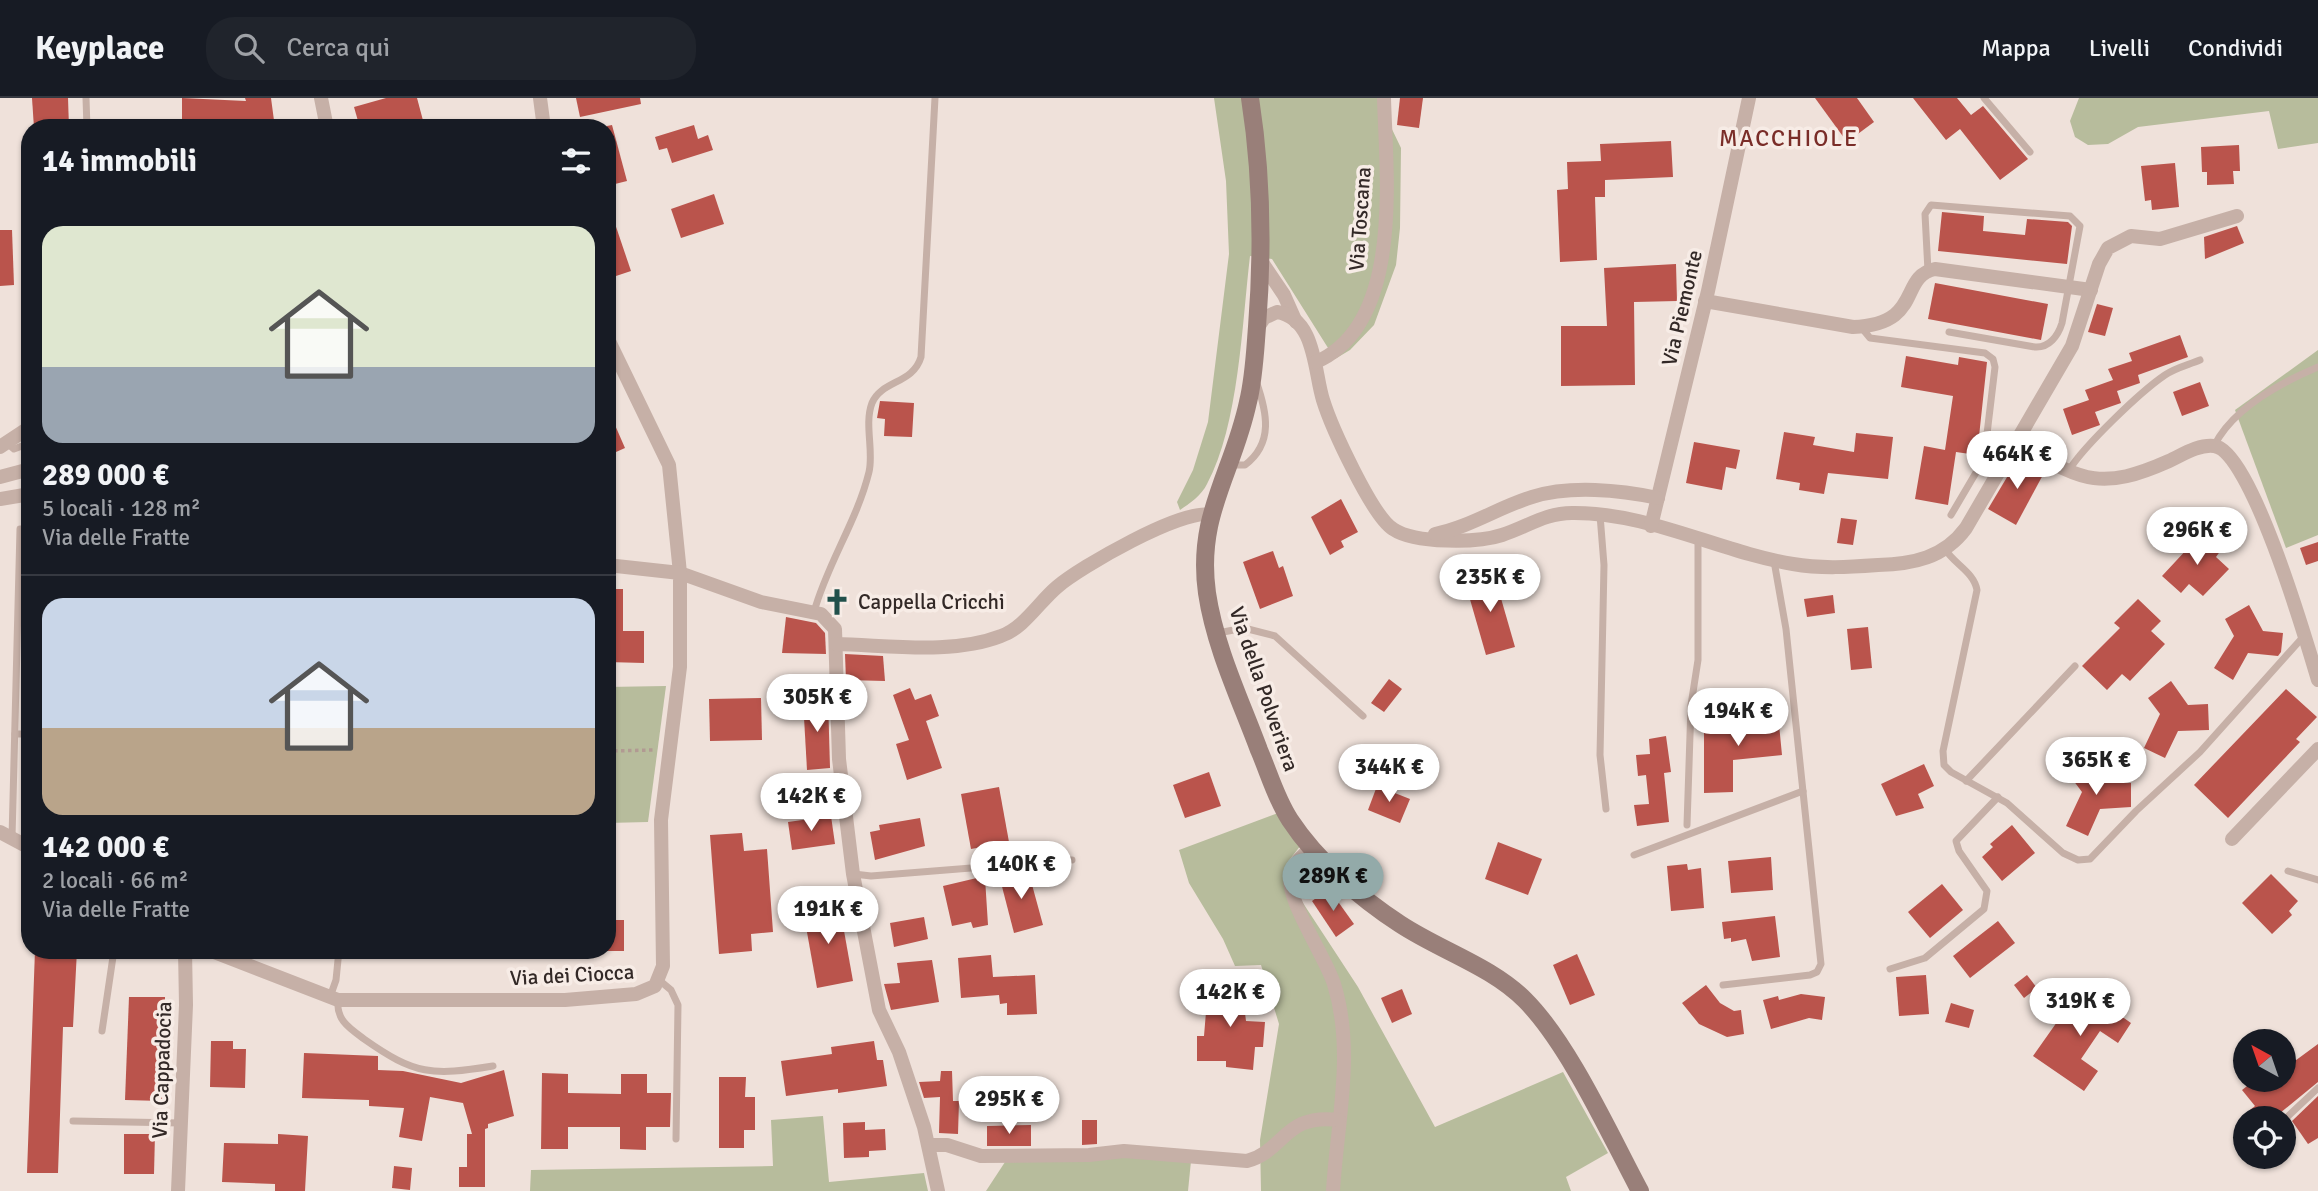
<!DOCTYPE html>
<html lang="it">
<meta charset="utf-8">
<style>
:root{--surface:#171b24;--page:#20242c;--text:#f1f3f6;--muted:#9ea1a6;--line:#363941;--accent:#93aaa9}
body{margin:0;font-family:Signika,sans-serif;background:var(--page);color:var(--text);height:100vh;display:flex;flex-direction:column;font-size:26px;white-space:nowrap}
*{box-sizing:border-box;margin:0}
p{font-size:23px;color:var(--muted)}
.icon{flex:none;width:38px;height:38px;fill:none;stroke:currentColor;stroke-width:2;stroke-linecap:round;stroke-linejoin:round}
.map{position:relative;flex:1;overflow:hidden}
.side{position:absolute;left:21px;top:21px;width:595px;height:840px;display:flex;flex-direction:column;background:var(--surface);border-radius:28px;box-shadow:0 2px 5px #0004}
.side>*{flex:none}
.needle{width:46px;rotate:320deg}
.buttons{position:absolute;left:2233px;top:931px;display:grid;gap:14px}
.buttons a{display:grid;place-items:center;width:63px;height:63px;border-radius:50%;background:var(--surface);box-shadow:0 2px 5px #0004;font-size:35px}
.price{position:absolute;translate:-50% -60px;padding:0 16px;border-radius:24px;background:#fff;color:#222;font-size:23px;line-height:46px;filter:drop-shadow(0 2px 4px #0008)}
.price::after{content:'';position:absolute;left:50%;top:42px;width:21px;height:16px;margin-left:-10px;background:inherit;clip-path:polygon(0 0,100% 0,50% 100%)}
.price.on{background:var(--accent);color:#111}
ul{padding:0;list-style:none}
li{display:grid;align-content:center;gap:14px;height:371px;padding:0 21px}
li+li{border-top:2px solid var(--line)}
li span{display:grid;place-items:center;height:217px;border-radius:21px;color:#555}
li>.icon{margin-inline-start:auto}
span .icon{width:126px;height:126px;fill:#fffc;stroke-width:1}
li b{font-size:30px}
h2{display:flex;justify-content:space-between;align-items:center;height:84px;padding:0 21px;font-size:30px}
header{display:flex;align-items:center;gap:42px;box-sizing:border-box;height:98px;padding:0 35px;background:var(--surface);border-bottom:2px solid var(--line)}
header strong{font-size:33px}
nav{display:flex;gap:38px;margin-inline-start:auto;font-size:24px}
.search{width:490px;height:63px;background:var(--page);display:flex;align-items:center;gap:18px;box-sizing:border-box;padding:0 24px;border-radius:28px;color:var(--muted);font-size:26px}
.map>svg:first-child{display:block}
</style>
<header>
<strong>Keyplace</strong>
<div class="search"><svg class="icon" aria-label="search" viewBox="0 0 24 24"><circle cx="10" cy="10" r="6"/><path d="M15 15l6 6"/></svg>Cerca qui</div>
<nav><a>Mappa</a><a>Livelli</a><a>Condividi</a></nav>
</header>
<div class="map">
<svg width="2318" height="1093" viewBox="0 0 2318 1093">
<rect width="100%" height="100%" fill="#efe1da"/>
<g fill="#b7bc9c">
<path d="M1214,0H1377L1401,50L1400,130L1396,167L1374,227L1350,252L1335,261L1272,161L1250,158C1242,225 1239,327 1207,386C1202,397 1189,406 1180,412L1177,404L1193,372L1208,324L1229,156L1226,83Z"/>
<polygon points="2079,0 2318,0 2318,45 2278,51 2269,13 2138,29 2108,46 2088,47 2075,39 2070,23"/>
<polygon points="2318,252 2318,437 2286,450 2235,312"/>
<polygon points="666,588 648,724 607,725 607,589"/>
<polygon points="1278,715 1301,747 1287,765 1284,776 1358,889 1435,1029 1563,974 1608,1055 1566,1079 1571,1093 1261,1093 1260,1042 1279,926 1261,867 1235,868 1223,841 1189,785 1179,752"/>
<polygon points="823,1018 829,1084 924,1075 928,1093 530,1093 531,1072 773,1068 771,1022"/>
<polygon points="1135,1058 1191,1063 1188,1093 986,1093 1005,1064"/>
</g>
<g fill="#ba544c">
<polygon points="32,0 68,0 69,30 34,30"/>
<polygon points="182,0 246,3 245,0 271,0 275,30 182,30"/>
<polygon points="386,0 417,0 425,30 360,30 354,9"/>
<polygon points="576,0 640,0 641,6 580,19"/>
<polygon points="1400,0 1423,0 1419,30 1397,27"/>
<polygon points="1815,0 1857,0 1874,24 1847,44"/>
<polygon points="1913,0 1957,0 1971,17 1983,8 2028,61 2000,82 1960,31 1946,42"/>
<polygon points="612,27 627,83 607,88 607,28"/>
<polygon points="694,27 698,41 708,37 713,52 672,65 667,50 659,52 655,39"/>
<polygon points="1671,43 1673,79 1605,82 1605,99 1595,99 1597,162 1560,164 1557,92 1568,91 1567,64 1601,63 1600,46"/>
<polygon points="2239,47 2240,73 2233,73 2234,86 2207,87 2207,74 2202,74 2201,49"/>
<polygon points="2175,65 2179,109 2152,112 2151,102 2145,103 2141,68"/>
<polygon points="714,96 724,126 681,140 671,111"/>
<polygon points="610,111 631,173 607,181 607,112"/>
<polygon points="1942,114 1984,118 1983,133 2025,137 2027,121 2068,124 2072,128 2067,166 1938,153"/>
<polygon points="2237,128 2244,145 2205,161 2204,139"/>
<polygon points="0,132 12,132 14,187 0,188"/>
<polygon points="1676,166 1677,203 1634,204 1635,287 1561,288 1561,228 1607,228 1604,170"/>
<polygon points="1935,185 2048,206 2041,242 1928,221"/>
<polygon points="2097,206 2113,210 2105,238 2088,234"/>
<polygon points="2180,237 2188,259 2138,277 2140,285 2117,293 2121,305 2095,314 2100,327 2072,337 2063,311 2089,302 2085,292 2113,282 2108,271 2132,263 2129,255"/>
<polygon points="1906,258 1958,267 1959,259 1987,264 1977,357 1956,354 1948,407 1915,401 1924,348 1945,352 1953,298 1901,289"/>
<polygon points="2200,284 2209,308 2182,318 2173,294"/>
<polygon points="880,303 914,305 912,339 884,338 885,321 877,320"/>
<polygon points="607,309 625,350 607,358"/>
<polygon points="1784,334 1815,339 1813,347 1854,354 1856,335 1893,339 1888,381 1828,375 1824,396 1799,392 1800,385 1776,381"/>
<polygon points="1694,344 1740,352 1736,371 1726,369 1722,392 1686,385"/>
<polygon points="2019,359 2045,373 2016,427 1988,411"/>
<polygon points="1341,401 1358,434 1341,443 1344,449 1330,457 1311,419"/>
<polygon points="1841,420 1857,422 1853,447 1837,445"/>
<polygon points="2202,435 2221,452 2216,459 2229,471 2203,498 2189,486 2181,495 2162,478"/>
<polygon points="2318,444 2318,463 2306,467 2300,450"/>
<polygon points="1273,453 1279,470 1283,468 1293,498 1260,511 1243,464"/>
<polygon points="1494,476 1515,549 1486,557 1465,484"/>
<polygon points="607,491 623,491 623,533 644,533 644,565 607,564"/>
<polygon points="1833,497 1835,515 1807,519 1804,501"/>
<polygon points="2138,501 2161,523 2151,533 2165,546 2130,583 2122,576 2107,592 2082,568 2120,530 2114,525"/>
<polygon points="2249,507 2263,533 2283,535 2281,554 2278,558 2248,555 2233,582 2214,570 2234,538 2225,521"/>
<polygon points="786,519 816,525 825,535 826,556 782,555"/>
<polygon points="1868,529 1872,570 1851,572 1847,531"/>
<polygon points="845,556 883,558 885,583 846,582"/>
<polygon points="1389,581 1402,591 1384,614 1371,605"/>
<polygon points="2171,583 2188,607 2208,606 2209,632 2178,633 2165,660 2144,650 2160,616 2148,600"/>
<polygon points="910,590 915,602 931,596 939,618 926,623 942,670 907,682 896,646 909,642 893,597"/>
<polygon points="2286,591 2317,619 2296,641 2300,644 2228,720 2194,687"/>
<polygon points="761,600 762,642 710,643 709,601"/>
<polygon points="828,600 830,670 807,672 803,602"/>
<polygon points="1769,611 1769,617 1778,616 1782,657 1733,662 1733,694 1704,695 1704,630 1745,629 1744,614"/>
<polygon points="1666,638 1671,674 1664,675 1669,724 1637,728 1634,707 1649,706 1646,677 1638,678 1636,657 1650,656 1649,641"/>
<polygon points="2093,662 2111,685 2131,685 2131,709 2100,711 2088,738 2066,728 2082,694 2070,678"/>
<polygon points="1924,666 1934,688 1918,696 1924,710 1896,718 1881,686"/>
<polygon points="1209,674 1221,708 1185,720 1173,687"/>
<polygon points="1377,688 1410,701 1400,725 1368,712"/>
<polygon points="999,689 1009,744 971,751 961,696"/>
<polygon points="831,718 835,746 792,752 788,724"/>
<polygon points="920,720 925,748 875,762 870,734 880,732 879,727"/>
<polygon points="2012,727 2035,755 2002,783 1982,759 1993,749 1990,746"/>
<polygon points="742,735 744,753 767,751 773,834 751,836 752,853 719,856 710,737"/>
<polygon points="1498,744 1542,761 1528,797 1485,781"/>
<polygon points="1771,759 1773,792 1731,795 1728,763"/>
<polygon points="1687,766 1688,772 1701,770 1704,810 1671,813 1667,768"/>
<polygon points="1028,772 1043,827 1014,835 999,777"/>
<polygon points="2271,776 2298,803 2289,813 2292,817 2272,836 2242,805"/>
<polygon points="981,779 985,780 988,827 973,830 971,824 952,828 943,788"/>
<polygon points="1942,786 1963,812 1930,840 1908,814"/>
<polygon points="1329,791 1354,826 1336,839 1312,803"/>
<polygon points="839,805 853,883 817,890 803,812"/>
<polygon points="1775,818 1780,859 1752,863 1746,841 1731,844 1731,840 1724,841 1722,824"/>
<polygon points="924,819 928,841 894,849 890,825"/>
<rect x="607" y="822" width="17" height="31"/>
<polygon points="1998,823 2015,845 1970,880 1953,858"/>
<polygon points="35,852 77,852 73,929 63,929 58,1075 27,1075"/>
<polygon points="1577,856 1595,897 1570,907 1553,867"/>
<polygon points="991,857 993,879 1035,877 1037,916 1007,917 1007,905 1000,906 999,897 961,900 958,860"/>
<polygon points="932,862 939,904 891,912 884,886 900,885 897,865"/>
<polygon points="1240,876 1246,923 1265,924 1263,949 1255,949 1253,972 1226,969 1226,963 1197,963 1197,938 1204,938 1207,902 1225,903 1220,878"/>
<polygon points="1926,877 1929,916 1899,918 1896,879"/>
<polygon points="2027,877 2037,890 2024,900 2014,887"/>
<polygon points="1706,887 1720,905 1734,913 1741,912 1744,936 1727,939 1699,926 1682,905"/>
<polygon points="2081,890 2131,925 2118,945 2100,933 2081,961 2098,973 2084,993 2033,958"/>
<polygon points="1402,891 1412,916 1392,925 1381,900"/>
<polygon points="1801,896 1825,899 1822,922 1809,920 1771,931 1763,902 1778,898 1779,902"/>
<polygon points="129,899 165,899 162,1003 125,1002"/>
<polygon points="1951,905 1974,912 1969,930 1945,924"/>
<polygon points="211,943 233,943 233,951 246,951 245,990 210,989"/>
<polygon points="874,943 877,962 883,962 887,988 838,995 838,991 786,998 781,963 832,956 831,949"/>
<polygon points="2318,946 2318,984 2274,1020 2256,1020 2250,1012 2255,1008 2242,992 2255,982 2284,982 2284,971"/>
<polygon points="304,955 378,958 378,972 403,973 461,985 504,972 514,1018 488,1026 488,1030 485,1031 485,1089 459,1089 459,1069 467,1069 467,1036 472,1036 463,1005 430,999 422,1043 399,1039 404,1010 369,1008 369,1002 302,1000"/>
<polygon points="941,973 952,973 953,1003 959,1003 958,1036 939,1035 940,999 924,1000 919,984 940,983"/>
<polygon points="542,975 568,976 568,995 621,996 621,976 647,976 647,995 671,995 670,1029 646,1029 646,1052 620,1051 620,1029 568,1029 568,1051 541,1051"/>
<polygon points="719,979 746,979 745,999 755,999 755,1032 744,1032 744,1050 719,1050"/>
<polygon points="2318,998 2318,1040 2308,1046 2292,1023"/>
<polygon points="1082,1022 1097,1022 1097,1046 1082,1047"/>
<polygon points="865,1024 865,1032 885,1031 886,1052 869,1053 869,1059 844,1060 843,1025"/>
<polygon points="1031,1027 1031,1048 987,1048 987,1028"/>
<polygon points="124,1036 155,1036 154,1076 124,1076"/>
<polygon points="278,1036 308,1038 305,1093 275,1093 275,1086 222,1084 224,1045 278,1046"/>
<polygon points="394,1068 412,1070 410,1092 392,1090"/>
</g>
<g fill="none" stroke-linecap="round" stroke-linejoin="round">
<polyline stroke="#b19a92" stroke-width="3.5" stroke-dasharray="3.5 3.5" stroke-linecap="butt" points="607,653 654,652"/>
<g stroke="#c6b0a7" stroke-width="7">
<polyline points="86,0 87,30"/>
<polyline points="1984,0 2030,54"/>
<path d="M1928,173L1925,116L1931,107L2070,118L2080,128L2062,225C2058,238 2049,250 2035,249L1949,234"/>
<polyline points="1861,229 1870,240 1985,255 1993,261 1995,269 1984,361 1951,417"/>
<polyline points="7,345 14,351 30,345"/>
<path d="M2214,348C2233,310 2280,285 2318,269"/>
<path d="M1228,367H1245C1274,345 1267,314 1256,283"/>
<path d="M2069,372C2085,347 2140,294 2165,277C2175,270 2188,267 2200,262"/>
<polyline points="1600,417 1604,467 1600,657 1606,711"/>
<path d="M1945,451C1954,466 1974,474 1977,492L1943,653L1944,667L1951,674L2007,705L2063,755L2078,762L2090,761L2136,713L2200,654L2304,538"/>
<path d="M814,514C827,466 857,423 869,374C874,353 864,326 872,305C882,282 913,286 921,259L935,0"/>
<polyline points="1218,535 1244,530 1275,538 1363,618"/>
<polyline points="15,636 30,636"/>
<polyline points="1966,683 2075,568"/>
<polyline points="1687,727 1691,607 1698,562 1698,441"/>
<polyline points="12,740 20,431 30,431"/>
<polyline points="1634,757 1803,693"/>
<polyline points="2288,773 2318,782"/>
<polyline points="854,776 871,778 1072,762"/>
<polyline points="1890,871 1925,860 1984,811 1987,793 1959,753 1956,743 1998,699"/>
<polyline points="659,882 671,892 678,907 676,1041"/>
<polyline points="1723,887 1810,877 1817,874 1821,866 1786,531 1774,463"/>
<polyline points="330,899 336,882 339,852"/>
<path d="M338,902C336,922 349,930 364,941C415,977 432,978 493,968"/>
<polyline points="102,933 114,852"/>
<polyline points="2284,1022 2318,990"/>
<polyline points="73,1023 181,1025"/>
</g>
<g stroke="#c6b0a7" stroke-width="14">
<polyline points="321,0 327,30"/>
<polyline points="540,0 544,30"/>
<polyline points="1261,163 1284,197 1296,224"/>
<path d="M1705,203L1853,229C1924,226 1898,179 1935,171L2091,192"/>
<path d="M1256,232L1264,220L1277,214C1316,220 1314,274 1323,302C1331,328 1372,418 1393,431C1415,446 1478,445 1502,437C1527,429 1545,415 1572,415C1648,414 1720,454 1793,466C1821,471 1850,469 1878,467C1913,466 1944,460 1966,430L2072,248L2099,166L2108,150L2131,138L2160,141L2237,118"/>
<polyline points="607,239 669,367 680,475 761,504 821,516 835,531 839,661 853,776 879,912 899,954 924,1029 938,1093"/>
<path d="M1316,264C1404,226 1386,76 1384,0"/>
<path d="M2016,345C2081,381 2097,395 2169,363C2182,357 2199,346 2214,348C2251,352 2307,545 2318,582"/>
<polyline points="0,349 30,329"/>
<polyline points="0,379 30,371"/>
<polyline points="0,401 30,396"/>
<polyline points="1651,428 1708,193 1749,0"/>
<path d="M1435,436C1470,429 1499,409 1532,399C1570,387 1620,392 1658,400"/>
<path d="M836,546C888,547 952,557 1001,538C1024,530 1039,504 1057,489C1080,469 1183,410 1210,417"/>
<polyline points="0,734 30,750"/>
<polyline points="2232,741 2318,651"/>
<path d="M1312,749C1305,756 1295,763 1291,773C1282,797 1326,859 1334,886C1355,954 1337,1024 1333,1093"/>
<polyline points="209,852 338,902 565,902 636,896 655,888 663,868 661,722 680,569 680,475 607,467"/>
<path d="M930,1047H947L981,1058L1089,1057L1124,1053L1247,1063C1286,1052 1284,1015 1339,1022"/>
<polyline points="178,1093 186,907 185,852"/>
</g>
<path stroke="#997f79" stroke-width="18" d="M1250,0C1262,76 1263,152 1257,229C1255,254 1254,280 1248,304C1233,375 1196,417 1207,495C1215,549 1240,601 1259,652C1269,675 1276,701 1290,722C1317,763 1360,800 1400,826C1441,853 1491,868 1525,902C1569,946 1610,1037 1640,1093"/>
</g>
<defs>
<symbol id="church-bare" viewBox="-9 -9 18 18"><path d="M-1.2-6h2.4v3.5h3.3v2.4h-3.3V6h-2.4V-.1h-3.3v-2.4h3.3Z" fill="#21504b" stroke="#f7ece6" stroke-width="2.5" paint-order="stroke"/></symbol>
</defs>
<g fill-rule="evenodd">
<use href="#church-bare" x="818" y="485" width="38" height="38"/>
</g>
<g text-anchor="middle" stroke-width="7" stroke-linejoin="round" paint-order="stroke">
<g font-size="21" fill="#332927" stroke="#f7ece6">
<text transform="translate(1360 121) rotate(-86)" y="7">Via Toscana</text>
<text transform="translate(1682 210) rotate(-77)" y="7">Via Piemonte</text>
<text transform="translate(1264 591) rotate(71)" y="7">Via della Polveriera</text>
<text transform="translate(572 877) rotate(-3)" y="7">Via dei Ciocca</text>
<text transform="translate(162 972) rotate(-88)" y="7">Via Cappadocia</text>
</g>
<g font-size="21" fill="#332927" stroke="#f7ece6" text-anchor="start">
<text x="858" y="511">Cappella Cricchi</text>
</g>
<g font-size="23" letter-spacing="2" fill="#7a2d28" stroke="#f7ece6">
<text x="1789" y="48">MACCHIOLE</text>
</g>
</g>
</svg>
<div class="buttons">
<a><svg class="needle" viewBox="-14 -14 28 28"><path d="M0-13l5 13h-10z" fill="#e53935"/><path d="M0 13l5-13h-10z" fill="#9ea1a6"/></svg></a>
<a><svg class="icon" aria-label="locate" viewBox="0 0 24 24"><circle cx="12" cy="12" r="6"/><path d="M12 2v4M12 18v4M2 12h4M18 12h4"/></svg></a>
</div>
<b class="price" style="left:2017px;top:393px">464K €</b>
<b class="price" style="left:2197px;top:469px">296K €</b>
<b class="price" style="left:1490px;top:516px">235K €</b>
<b class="price" style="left:817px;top:636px">305K €</b>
<b class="price" style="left:1738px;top:650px">194K €</b>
<b class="price" style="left:2096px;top:699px">365K €</b>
<b class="price" style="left:1389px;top:706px">344K €</b>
<b class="price" style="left:811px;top:735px">142K €</b>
<b class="price" style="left:1021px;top:803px">140K €</b>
<b class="price on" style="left:1333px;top:815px">289K €</b>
<b class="price" style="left:828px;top:848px">191K €</b>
<b class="price" style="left:1230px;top:931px">142K €</b>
<b class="price" style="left:2080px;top:940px">319K €</b>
<b class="price" style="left:1009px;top:1038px">295K €</b>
<section class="side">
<h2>14 immobili<svg class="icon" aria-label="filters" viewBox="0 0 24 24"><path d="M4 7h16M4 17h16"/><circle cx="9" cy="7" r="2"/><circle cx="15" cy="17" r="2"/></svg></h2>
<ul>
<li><span style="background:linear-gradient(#dfe7d0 65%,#9aa5b1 0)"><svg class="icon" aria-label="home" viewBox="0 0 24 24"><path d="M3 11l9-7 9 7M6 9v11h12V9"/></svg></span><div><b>289 000 €</b><p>5 locali · 128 m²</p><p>Via delle Fratte</p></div></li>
<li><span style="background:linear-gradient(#c9d6e8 60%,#b9a48a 0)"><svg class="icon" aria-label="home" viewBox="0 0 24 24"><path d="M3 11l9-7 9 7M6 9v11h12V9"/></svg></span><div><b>142 000 €</b><p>2 locali · 66 m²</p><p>Via delle Fratte</p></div></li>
</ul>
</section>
</div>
